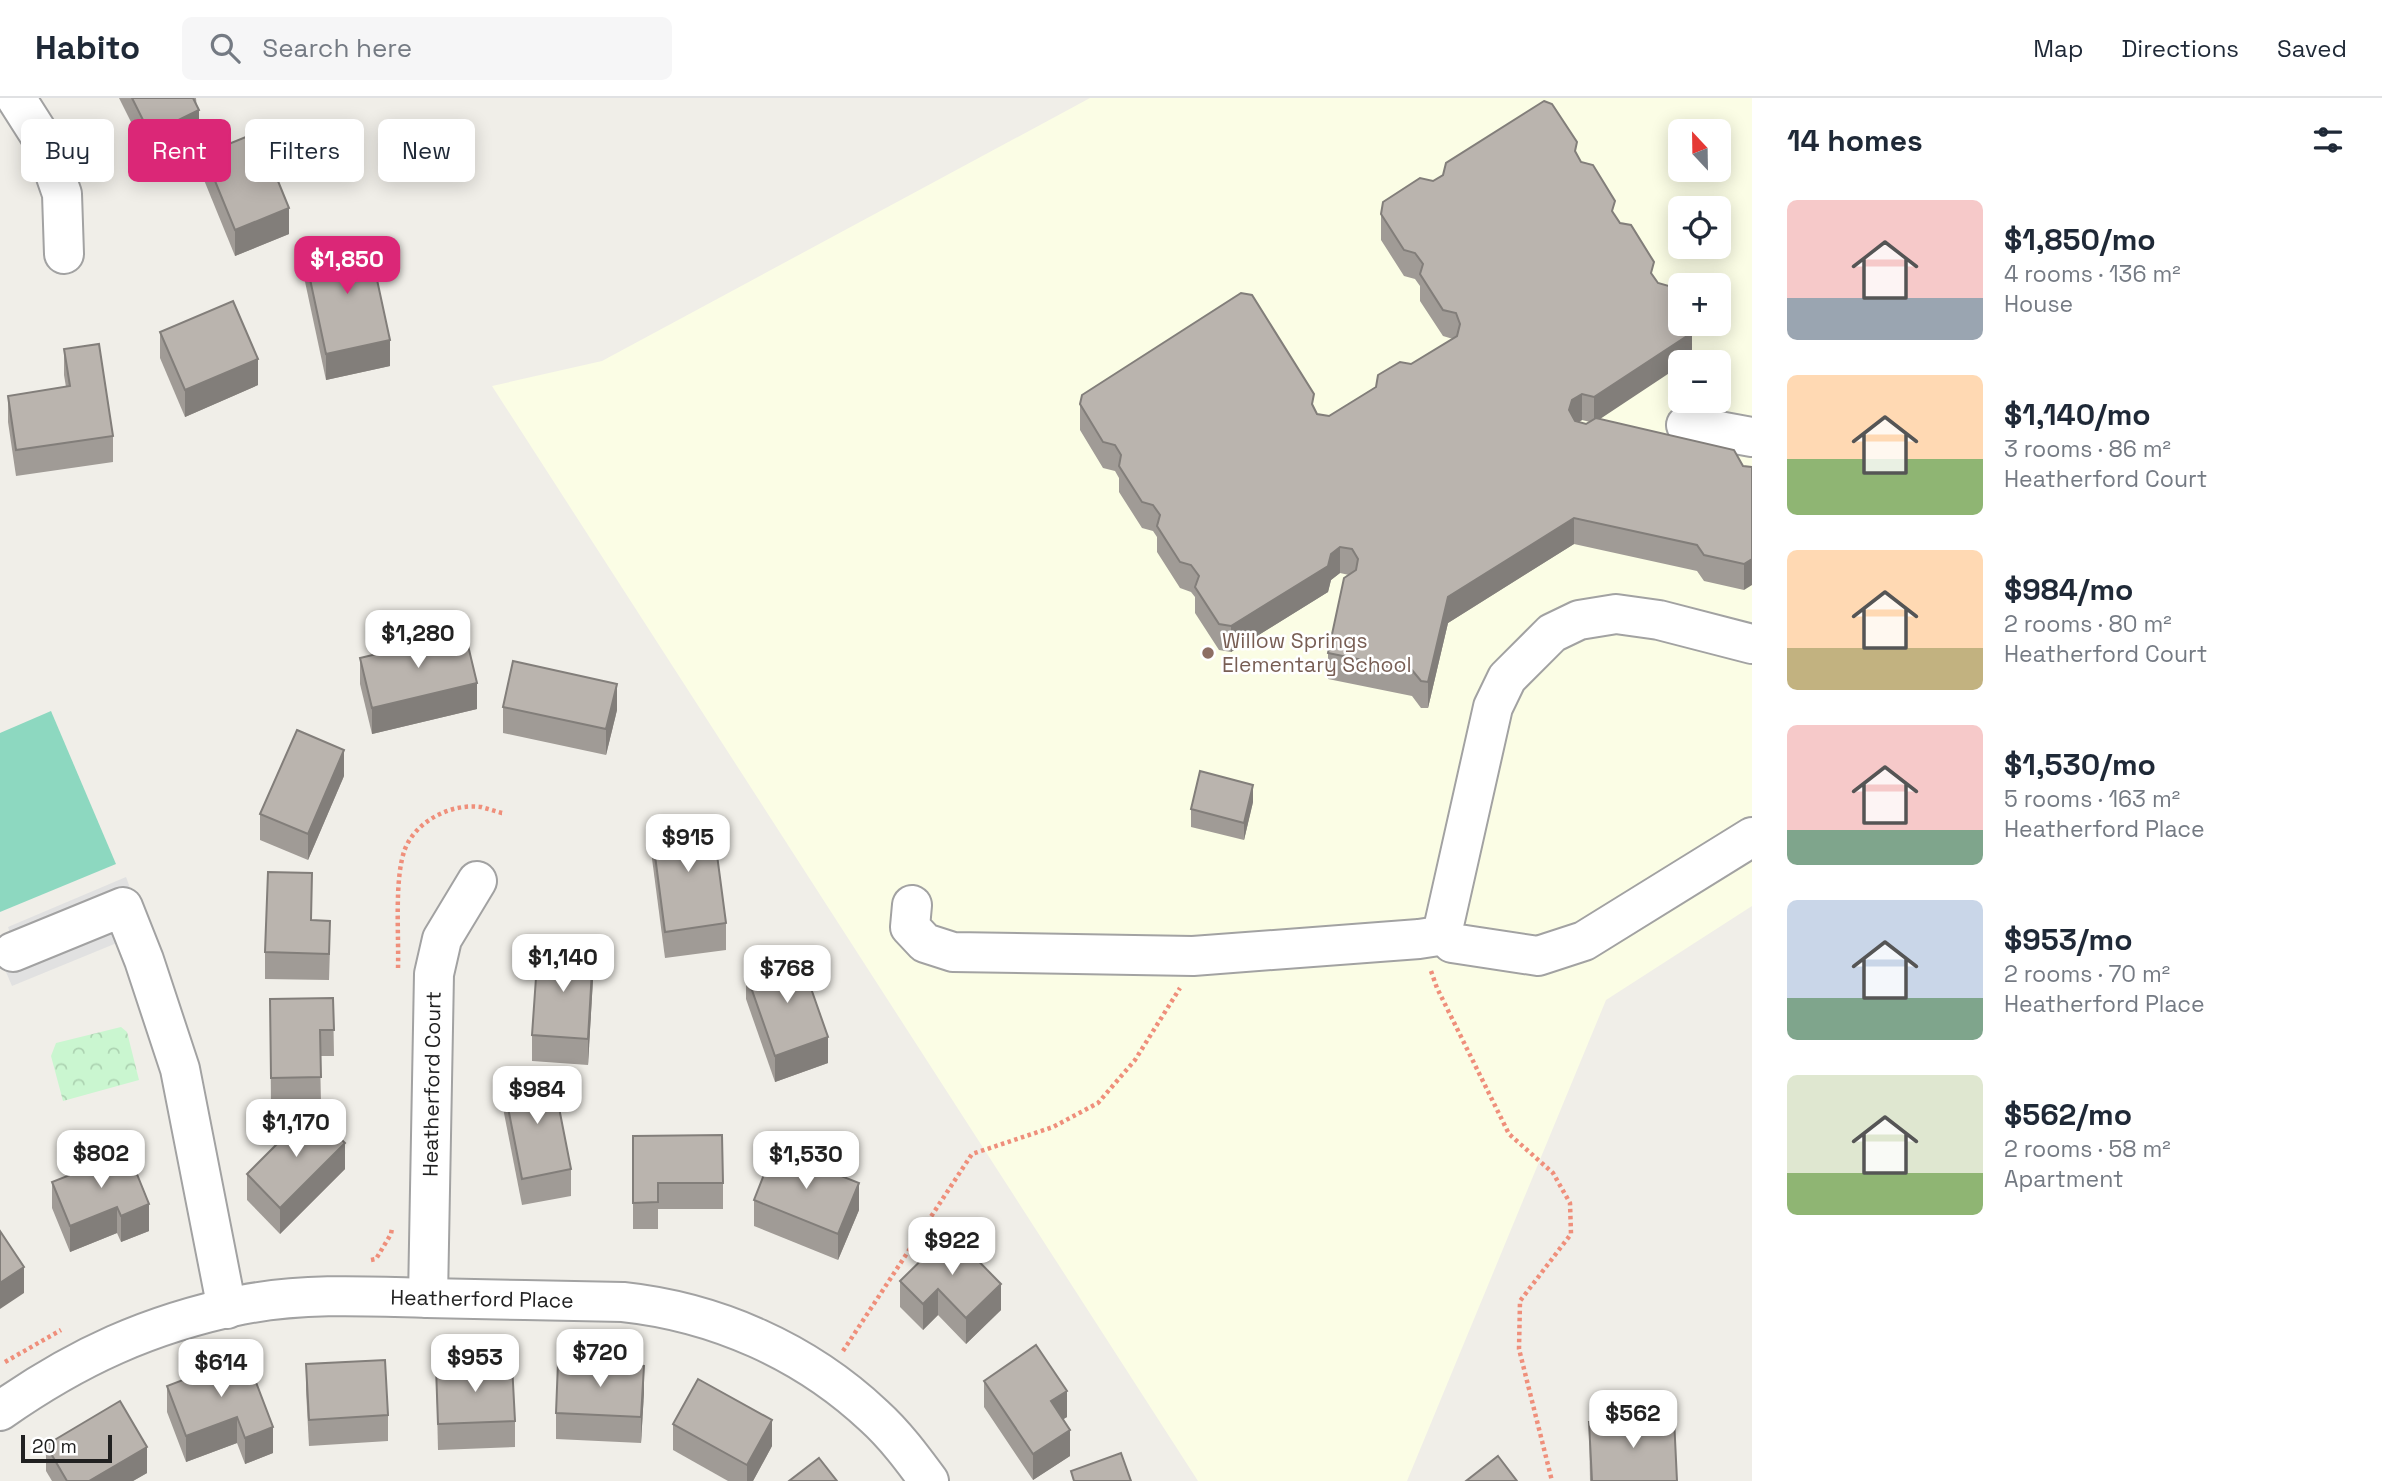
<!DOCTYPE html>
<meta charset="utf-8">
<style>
:root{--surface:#fff;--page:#f6f6f7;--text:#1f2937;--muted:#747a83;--line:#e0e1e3;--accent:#db2777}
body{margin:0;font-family:"Space Grotesk",sans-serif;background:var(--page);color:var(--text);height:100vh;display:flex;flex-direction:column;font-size:26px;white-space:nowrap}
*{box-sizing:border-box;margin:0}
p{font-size:23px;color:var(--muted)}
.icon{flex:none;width:38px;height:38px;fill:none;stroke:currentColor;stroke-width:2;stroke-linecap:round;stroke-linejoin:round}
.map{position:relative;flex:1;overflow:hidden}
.sheet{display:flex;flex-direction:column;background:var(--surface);width:630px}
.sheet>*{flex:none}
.banner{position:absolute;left:21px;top:21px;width:665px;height:63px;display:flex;gap:14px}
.needle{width:46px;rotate:338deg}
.buttons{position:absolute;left:1668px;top:21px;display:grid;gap:14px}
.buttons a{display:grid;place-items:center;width:63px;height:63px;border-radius:10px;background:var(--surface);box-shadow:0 4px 18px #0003;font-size:35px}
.scale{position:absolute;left:21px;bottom:18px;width:91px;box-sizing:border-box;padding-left:7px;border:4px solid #212121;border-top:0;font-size:19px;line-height:24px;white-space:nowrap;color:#212121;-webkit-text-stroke:5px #fff;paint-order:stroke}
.price{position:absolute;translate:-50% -60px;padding:0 16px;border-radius:14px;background:#fff;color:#222;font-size:23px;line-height:46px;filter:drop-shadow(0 2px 4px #0008)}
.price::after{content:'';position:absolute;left:50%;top:42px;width:21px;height:16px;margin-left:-10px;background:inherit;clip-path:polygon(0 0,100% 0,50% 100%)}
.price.selected{background:var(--accent);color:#fff}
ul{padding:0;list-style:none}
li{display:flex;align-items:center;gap:21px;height:175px;padding:0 35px}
li span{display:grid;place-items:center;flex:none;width:196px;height:140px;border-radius:10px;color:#555}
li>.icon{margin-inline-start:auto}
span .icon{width:84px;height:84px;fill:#fffc;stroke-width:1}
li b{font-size:30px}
h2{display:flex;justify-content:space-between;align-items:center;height:84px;padding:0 35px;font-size:30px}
.chip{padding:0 24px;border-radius:10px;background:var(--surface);box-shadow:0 4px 18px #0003;font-size:24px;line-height:63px}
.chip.selected{background:var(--accent);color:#fff}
header{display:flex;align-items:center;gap:42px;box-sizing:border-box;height:98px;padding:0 35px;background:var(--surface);border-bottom:2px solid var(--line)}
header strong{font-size:33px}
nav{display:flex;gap:38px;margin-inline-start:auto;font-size:24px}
.search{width:490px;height:63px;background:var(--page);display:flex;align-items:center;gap:18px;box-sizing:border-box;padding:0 24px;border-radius:10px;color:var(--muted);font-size:26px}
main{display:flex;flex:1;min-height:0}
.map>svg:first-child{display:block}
</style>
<header>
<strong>Habito</strong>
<div class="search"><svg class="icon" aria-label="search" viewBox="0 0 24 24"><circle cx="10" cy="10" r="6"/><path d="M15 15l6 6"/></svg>Search here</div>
<nav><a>Map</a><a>Directions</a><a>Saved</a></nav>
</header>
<main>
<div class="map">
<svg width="1752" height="1383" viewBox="0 0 1752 1383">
<defs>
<pattern id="park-crowns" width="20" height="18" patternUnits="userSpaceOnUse" patternTransform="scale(1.75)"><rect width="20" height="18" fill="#caf6d0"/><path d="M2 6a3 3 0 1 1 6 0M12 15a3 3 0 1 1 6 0" fill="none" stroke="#add3b2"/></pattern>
</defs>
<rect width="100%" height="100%" fill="#f0eee8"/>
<path fill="#fbfde5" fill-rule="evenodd" d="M1090,0H1752V808L1606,902L1407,1383H1198L492,288L602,263ZM1680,33H1718V72H1680ZM1680,110H1718V149H1680ZM1680,187H1718V226H1680ZM1680,264H1718V303H1680Z"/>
<polygon fill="url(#park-crowns)" points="121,929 127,934 139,982 63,1003 51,958 56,945"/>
<polygon fill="#8dd8c0" points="51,613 116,766 0,814 0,635"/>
<polygon fill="#e1e1e1" points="126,779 146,833 12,888 0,860 12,841 8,829"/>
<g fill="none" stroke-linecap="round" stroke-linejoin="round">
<defs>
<g id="minor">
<polyline points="16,0 44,44 62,96 64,156"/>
<polyline points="1686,327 1752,339"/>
<polyline points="1752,546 1659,522 1616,516 1579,522 1552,535 1507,580 1493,609 1444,827 1445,837 1452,845 1538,858 1584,843 1752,739"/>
<polyline points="912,807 910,829 925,845 953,854 1193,858 1419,841 1445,837"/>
<polyline points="13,854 123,809 144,862 180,971 227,1211"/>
<polyline points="428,1200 434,876 442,841 477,783"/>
<path d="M0,1313C77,1259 149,1226 241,1207C302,1195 365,1198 427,1200C492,1201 558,1203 623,1204C716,1214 805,1253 874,1318C895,1337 912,1360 929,1383"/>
</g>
</defs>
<use href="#minor" stroke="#a2a2a2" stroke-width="42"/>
<g stroke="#ef8f7b" stroke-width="4.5" stroke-dasharray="3.5 3.5" stroke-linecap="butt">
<path d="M398,870C399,837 394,780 405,751C416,723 451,705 481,709C488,711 495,713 502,715"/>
<polyline points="1431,873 1437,890 1509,1036 1553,1075 1570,1105 1571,1136 1520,1203 1519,1251 1552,1383"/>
<polyline points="371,1162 376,1161 391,1136 392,1130"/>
<polyline points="843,1253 972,1056 1053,1029 1098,1005 1135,962 1180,890"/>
<polyline points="5,1264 61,1232"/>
</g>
<use href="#minor" stroke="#fff" stroke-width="38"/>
</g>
<g fill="#a09b96" fill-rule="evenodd">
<polygon points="119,0 196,0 199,38 150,62"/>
<polygon points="204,56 289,136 235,158 204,82"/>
<path d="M1577,57L1654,179L1692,251L1690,262L1686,264H1680L1599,321L1743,368L1752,369L1744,492L1704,483L1697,473L1574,446L1448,525L1428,610H1421L1412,598L1328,581V555L1349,477L1340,475L1331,482L1328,494L1231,554L1219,552L1195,515V499L1191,494L1180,490L1157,454V439L1153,433L1142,430L1119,394V380L1115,373L1103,370L1080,332V306L1314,311L1317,316L1329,318L1453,241L1443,238L1420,203V188L1415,181L1404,178L1381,142V116L1433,83ZM1582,322L1590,324L1586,326L1579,324Z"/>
<polygon points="304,153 390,268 326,282 304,179"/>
<polygon points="160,234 258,287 185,319 160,260"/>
<polygon points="64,251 113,338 113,364 16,378 8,324 8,298 66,289 64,277"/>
<polygon points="360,560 477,611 372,636 360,586"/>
<polygon points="503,609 617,612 606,657 503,635"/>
<polygon points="344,678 308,762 260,742 260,716"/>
<polygon points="1253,704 1244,742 1191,729 1191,711"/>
<polygon points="651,727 726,825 726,852 665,860 651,753"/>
<polygon points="312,822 330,849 329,882 265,881 265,854"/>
<polygon points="746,875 828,965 775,984 746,901"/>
<polygon points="593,881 588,967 532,963 532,937"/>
<polygon points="333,900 334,958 320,958 321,1005 271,1006 270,901"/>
<polygon points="503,984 571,1071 571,1098 522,1107 503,1010"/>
<polygon points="633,1038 723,1085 723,1111 658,1111 658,1131 633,1131"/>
<polygon points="128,1054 149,1133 121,1144 117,1135 70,1154 52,1110 52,1084"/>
<polygon points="345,1071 280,1136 247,1102 247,1076"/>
<polygon points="754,1102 859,1112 838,1162 754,1128"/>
<polygon points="950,1134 1001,1212 966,1246 938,1217 923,1232 900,1209 900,1183"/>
<polygon points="246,1258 273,1355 245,1366 237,1345 186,1364 167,1314 167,1288"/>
<polygon points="306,1266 388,1317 388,1343 309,1348 306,1292"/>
<polygon points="436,1269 515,1323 515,1349 438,1352"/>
<polygon points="984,1283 1067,1319 1063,1321 1070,1358 1033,1382 984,1309"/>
<polygon points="644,1294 641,1345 556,1341 556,1315"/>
<polygon points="1589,1324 1677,1383 1590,1383"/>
<polygon points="673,1326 772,1348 753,1383 728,1383 673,1352"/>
<polygon points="46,1347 147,1375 133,1383 52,1383 46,1373"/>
</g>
<g fill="#827e7a">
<polygon points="199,12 199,38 150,62 150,36"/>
<polygon points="289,110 289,136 235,158 235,132"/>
<polygon points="1692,226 1692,251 1690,262 1686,264 1680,264 1680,268 1594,325 1594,299"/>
<polygon points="390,242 390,268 326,282 326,256"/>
<polygon points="258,261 258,287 185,319 185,292"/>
<polygon points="1582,296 1582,322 1572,328 1569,312 1572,302"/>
<polygon points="1574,420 1574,446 1448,525 1428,610 1428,584 1448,499"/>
<polygon points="1340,449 1340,475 1331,482 1328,494 1231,554 1231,528"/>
<polygon points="1752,461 1752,487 1744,492 1744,466"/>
<polygon points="477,585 477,611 372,636 372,610"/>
<polygon points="617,586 617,612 606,657 606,631"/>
<polygon points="344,652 344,678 308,762 308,736"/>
<polygon points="1253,687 1253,704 1244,742 1244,725"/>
<polygon points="593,855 593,881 588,967 588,941"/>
<polygon points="828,939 828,965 775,984 775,958"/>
<polygon points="345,1045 345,1071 280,1136 280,1110"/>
<polygon points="859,1085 859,1112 838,1162 838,1136"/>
<polygon points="149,1106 149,1133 121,1144 121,1118"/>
<polygon points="117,1109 117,1135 70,1154 70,1128"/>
<polygon points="24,1169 24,1195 0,1211 0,1185"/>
<polygon points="1001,1186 1001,1212 966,1246 966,1220"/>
<polygon points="938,1191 938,1217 923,1232 923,1206"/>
<polygon points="644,1268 644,1294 641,1345 641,1319"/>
<polygon points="1067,1293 1067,1319 1051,1329 1051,1303"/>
<polygon points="237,1319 237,1345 186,1364 186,1338"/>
<polygon points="772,1322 772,1348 753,1383 747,1383 747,1367"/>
<polygon points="273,1329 273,1355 245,1366 245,1340"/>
<polygon points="1070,1332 1070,1358 1033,1382 1033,1356"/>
<polygon points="147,1349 147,1375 133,1383 89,1383"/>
</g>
<g fill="#bab4ae" stroke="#827e7a" stroke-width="2">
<polygon points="132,0 193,0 199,12 150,36"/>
<polygon points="1544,3 1552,6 1577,44 1575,53 1581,64 1593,67 1615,103 1612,113 1620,125 1631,127 1654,164 1651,175 1658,185 1669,188 1680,206 1680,226 1692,226 1690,236 1594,299 1582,296 1572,302 1569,312 1575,323 1586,326 1596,320 1734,352 1743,368 1752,369 1752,461 1744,466 1704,457 1697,447 1574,420 1448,499 1428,584 1421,583 1412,572 1328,555 1344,480 1356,472 1358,461 1352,451 1340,449 1331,456 1328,468 1231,528 1219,526 1195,489 1199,478 1191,467 1180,464 1157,428 1160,417 1153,407 1142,404 1119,368 1121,357 1115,347 1103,344 1080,306 1082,297 1241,195 1252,197 1314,296 1312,306 1317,316 1329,318 1376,289 1378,277 1400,264 1411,266 1457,238 1460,226 1456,215 1443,212 1420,176 1423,166 1415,155 1404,152 1381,116 1383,104 1420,80 1433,83 1443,77 1446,65"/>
<polygon points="258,34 289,110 235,132 204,56"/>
<polygon points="368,140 390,242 326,256 304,153"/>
<polygon points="233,203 258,261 185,292 160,234"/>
<polygon points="99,246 113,338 16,352 8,298 70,288 64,251"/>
<polygon points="465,535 477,585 372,610 360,560"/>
<polygon points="513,563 617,586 606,631 503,609"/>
<polygon points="297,632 344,652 308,736 260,716"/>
<polygon points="1200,673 1253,687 1244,725 1191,711"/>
<polygon points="712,719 726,825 665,834 651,727"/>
<polygon points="268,774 312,775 311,822 330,823 329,856 265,854"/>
<polygon points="538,851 593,855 588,941 532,937"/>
<polygon points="799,856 828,939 775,958 746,875"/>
<polygon points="333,900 334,932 320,932 321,979 271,980 270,901"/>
<polygon points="552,974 571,1071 522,1081 503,984"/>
<polygon points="311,1012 345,1045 280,1110 247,1076"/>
<polygon points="722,1037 723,1085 658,1085 658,1104 633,1105 633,1038"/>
<polygon points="774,1051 859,1085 838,1136 754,1102"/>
<polygon points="128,1054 149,1106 121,1118 117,1109 70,1128 52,1084"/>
<polygon points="0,1133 24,1169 0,1185"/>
<polygon points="950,1134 1001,1186 966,1220 938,1191 923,1206 900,1183"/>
<polygon points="1036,1247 1067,1293 1051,1303 1070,1332 1033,1356 984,1283"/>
<polygon points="246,1258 273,1329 245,1340 237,1319 186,1338 167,1288"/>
<polygon points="385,1262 388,1317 309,1322 306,1266"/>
<polygon points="558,1264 644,1268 641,1319 556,1315"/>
<polygon points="512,1266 515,1323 438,1326 436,1269"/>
<polygon points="698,1281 772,1322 747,1367 673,1326"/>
<polygon points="120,1303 147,1349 89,1383 67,1383 46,1347"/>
<polygon points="1674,1320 1677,1383 1592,1383 1589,1324"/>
<polygon points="1121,1355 1131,1383 1074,1383 1071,1373"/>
<polygon points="1498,1358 1517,1383 1466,1383"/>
<polygon points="819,1360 837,1383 789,1383"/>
</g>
<circle fill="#8d6e63" stroke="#fff" stroke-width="2.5" cx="1208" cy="555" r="7"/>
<g text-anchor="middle" stroke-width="5" stroke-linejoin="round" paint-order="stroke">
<g font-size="21" fill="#785e54" stroke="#fff" text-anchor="start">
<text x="1222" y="550">Willow Springs<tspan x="1222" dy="24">Elementary School</tspan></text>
</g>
<g font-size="21" fill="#212121" stroke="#fff">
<text transform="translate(432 986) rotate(-89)" y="7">Heatherford Court</text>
<text transform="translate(482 1201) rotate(1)" y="7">Heatherford Place</text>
</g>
</g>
</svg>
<div class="buttons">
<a><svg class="needle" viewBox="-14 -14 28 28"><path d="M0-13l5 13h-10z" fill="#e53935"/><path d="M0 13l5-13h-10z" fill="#747a83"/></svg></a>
<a><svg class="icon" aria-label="locate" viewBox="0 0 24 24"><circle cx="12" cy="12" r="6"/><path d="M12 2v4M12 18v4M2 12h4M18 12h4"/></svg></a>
<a>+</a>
<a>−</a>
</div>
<div class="scale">20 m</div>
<b class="price selected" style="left:347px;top:198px">$1,850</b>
<b class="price" style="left:418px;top:572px">$1,280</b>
<b class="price" style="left:688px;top:776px">$915</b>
<b class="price" style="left:563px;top:896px">$1,140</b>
<b class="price" style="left:787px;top:907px">$768</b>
<b class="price" style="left:537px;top:1028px">$984</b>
<b class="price" style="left:296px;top:1061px">$1,170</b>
<b class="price" style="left:101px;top:1092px">$802</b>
<b class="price" style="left:806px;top:1093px">$1,530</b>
<b class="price" style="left:952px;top:1179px">$922</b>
<b class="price" style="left:600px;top:1291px">$720</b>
<b class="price" style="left:475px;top:1296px">$953</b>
<b class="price" style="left:221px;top:1301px">$614</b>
<b class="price" style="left:1633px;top:1352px">$562</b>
<div class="banner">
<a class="chip">Buy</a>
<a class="chip selected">Rent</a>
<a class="chip">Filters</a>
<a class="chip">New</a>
</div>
</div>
<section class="sheet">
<h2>14 homes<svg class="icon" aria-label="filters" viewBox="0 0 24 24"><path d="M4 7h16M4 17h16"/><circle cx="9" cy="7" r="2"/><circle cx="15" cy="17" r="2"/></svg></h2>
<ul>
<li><span style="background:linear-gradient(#f6c9c9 70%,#9aa5b1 0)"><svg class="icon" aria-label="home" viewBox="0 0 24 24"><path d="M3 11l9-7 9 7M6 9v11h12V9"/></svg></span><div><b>$1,850/mo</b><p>4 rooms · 136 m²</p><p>House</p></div></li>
<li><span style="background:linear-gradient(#ffd9b3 60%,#8fb573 0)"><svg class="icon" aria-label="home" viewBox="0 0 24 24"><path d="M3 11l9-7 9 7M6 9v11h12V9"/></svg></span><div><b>$1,140/mo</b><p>3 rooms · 86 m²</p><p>Heatherford Court</p></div></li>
<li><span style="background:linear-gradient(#ffd9b3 70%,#c2b280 0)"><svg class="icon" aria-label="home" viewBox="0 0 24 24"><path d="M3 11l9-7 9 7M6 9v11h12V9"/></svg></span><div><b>$984/mo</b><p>2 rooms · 80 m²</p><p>Heatherford Court</p></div></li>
<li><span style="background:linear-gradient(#f6c9c9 75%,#7fa58c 0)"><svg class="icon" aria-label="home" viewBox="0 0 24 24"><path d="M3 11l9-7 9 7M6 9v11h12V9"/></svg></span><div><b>$1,530/mo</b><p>5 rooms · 163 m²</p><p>Heatherford Place</p></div></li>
<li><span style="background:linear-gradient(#c9d6e8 70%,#7fa58c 0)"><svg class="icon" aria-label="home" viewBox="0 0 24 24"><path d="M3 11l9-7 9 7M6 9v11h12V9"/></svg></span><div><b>$953/mo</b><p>2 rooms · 70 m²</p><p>Heatherford Place</p></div></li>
<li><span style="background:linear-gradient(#dfe7d0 70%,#8fb573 0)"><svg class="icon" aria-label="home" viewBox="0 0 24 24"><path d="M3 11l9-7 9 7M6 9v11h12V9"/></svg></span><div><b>$562/mo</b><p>2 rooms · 58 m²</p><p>Apartment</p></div></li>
</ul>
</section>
</main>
